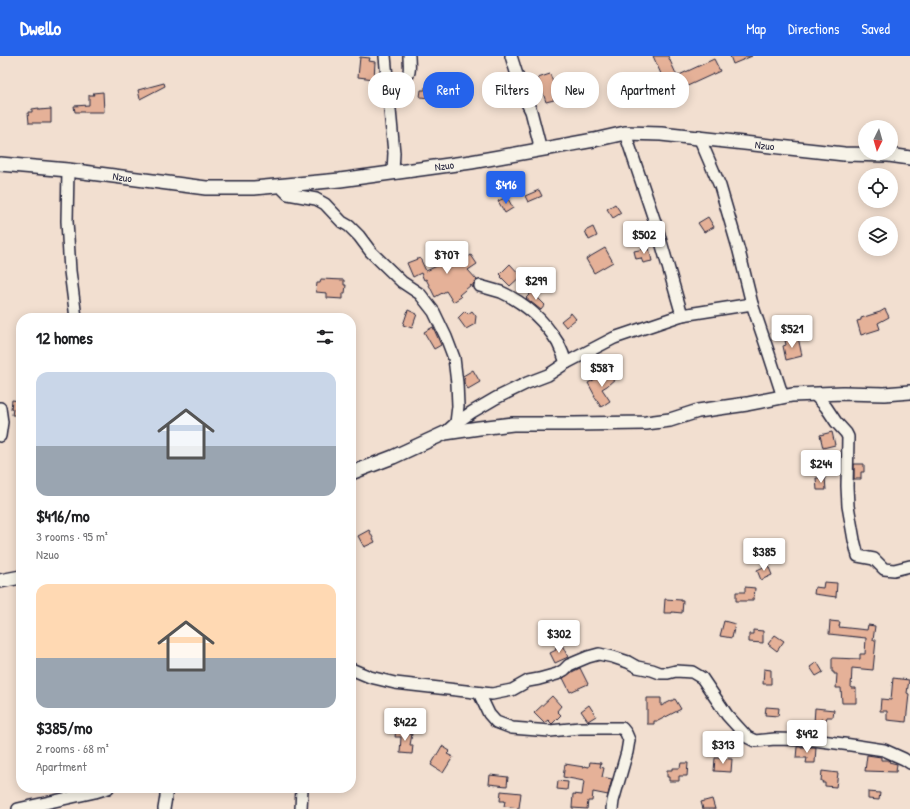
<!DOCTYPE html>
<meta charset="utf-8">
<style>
:root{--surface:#fff;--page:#f2f2f2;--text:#202124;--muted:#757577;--accent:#2563eb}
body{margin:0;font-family:"Patrick Hand",sans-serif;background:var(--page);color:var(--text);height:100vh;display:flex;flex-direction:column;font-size:15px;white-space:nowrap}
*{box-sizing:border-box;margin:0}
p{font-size:13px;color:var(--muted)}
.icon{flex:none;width:22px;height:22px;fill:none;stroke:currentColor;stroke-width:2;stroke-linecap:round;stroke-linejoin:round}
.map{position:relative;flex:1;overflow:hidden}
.details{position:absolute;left:16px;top:257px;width:340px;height:480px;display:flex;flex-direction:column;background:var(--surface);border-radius:16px;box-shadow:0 2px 10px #0003}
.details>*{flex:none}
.top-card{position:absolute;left:368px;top:16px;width:380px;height:36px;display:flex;gap:8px}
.needle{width:26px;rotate:185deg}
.fabs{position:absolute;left:858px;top:64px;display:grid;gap:8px}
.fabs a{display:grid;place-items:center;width:40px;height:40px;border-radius:50%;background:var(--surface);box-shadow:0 2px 10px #0003;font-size:20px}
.price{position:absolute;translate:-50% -34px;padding:0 9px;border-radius:4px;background:#fff;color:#222;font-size:13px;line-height:26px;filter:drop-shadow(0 1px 2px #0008)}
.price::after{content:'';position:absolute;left:50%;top:24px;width:12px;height:9px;margin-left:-6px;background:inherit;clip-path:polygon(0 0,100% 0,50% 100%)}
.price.active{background:var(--accent);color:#fff}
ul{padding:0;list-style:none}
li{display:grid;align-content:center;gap:8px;height:212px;padding:0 20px}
li span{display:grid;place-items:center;height:124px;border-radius:12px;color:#555}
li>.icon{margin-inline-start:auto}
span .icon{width:72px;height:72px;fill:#fffc;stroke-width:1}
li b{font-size:17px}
h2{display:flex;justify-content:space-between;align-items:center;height:48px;padding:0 20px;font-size:17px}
.tag{padding:0 14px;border-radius:16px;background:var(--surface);box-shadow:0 2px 10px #0003;font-size:14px;line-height:36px}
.tag.active{background:var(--accent);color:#fff}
header{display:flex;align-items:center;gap:24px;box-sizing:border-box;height:56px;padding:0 20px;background:var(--accent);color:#fff}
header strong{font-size:19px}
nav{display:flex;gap:22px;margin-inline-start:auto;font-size:14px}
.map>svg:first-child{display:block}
</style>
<header>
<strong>Dwello</strong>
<nav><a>Map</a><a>Directions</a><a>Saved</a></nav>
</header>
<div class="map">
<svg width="910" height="753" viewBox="0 0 910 753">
<rect width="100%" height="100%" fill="#f2dfd0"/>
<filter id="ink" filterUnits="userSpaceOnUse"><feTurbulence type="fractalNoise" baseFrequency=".025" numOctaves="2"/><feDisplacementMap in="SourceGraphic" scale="8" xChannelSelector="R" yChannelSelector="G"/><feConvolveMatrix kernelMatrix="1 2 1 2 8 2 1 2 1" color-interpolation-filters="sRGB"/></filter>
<g filter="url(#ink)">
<g fill="#e5b198" stroke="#22223b">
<polygon points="653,0 668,0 677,20 714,3 720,15 670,38"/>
<polygon points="730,0 752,0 733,8"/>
<polygon points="360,1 370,2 369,5 375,6 374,23 358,21"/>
<polygon points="550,18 557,37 552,38 554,44 546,46 538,22"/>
<polygon points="164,27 165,30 140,43 138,34"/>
<polygon points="425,31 434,31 432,42 420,41 421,34 425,34"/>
<polygon points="103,36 104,56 75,56 74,50 89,49 89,39 94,39 93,37"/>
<polygon points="39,52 39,54 51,53 51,67 29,67 28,56 32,56 32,53"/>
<polygon points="539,134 542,140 528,146 525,140"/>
<polygon points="507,141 513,152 505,157 498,145"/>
<polygon points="615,148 621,157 613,162 607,153"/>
<polygon points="708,161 714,171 704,176 698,167"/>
<polygon points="593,171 597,180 589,184 585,175"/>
<polygon points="450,191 459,207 471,199 477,208 468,214 477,224 473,228 473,232 471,229 459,239 461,241 453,246 446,235 435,241 426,223 424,224 421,217 413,221 407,207 420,202 426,215 448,205 443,195"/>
<polygon points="605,192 613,206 594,217 586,203"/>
<polygon points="649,192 652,205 643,207 641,202 636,203 634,195"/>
<polygon points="510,208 521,220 510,230 501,221 502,220 500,218"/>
<polygon points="321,223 344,224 344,229 346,229 345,237 343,237 343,243 327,242 327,237 316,236 317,227 320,227"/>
<polygon points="532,236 545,249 541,254 526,242"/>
<polygon points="885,253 889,261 878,267 880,273 861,279 857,265 861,264 861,262 880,256"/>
<polygon points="408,254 417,258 412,272 403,269"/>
<polygon points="465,255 468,258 472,255 476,260 475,268 466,273 458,262"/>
<polygon points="571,257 576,263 566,271 561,265"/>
<polygon points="433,271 441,289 434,293 424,276"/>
<polygon points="798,281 802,300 786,304 783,290 786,289 785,284"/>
<polygon points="473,314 480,326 468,333 464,327 464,323 465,322 463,320"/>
<polygon points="610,315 616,322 607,330 602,333 610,345 601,351 594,340 595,340 588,327"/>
<polygon points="12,344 20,345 21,359 12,359 13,353 11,353"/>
<polygon points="832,376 835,389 823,392 820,379"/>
<polygon points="854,408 864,408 864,416 861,416 861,423 854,423"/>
<polygon points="816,422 825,422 826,434 817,434"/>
<polygon points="369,474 375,486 364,491 358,480"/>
<polygon points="768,509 772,519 761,524 757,514"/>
<polygon points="824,526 837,527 836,541 814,538 815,531 823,532"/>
<polygon points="745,531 755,532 754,543 752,543 752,545 736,545 736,536 745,536"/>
<polygon points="665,543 681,544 681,545 683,545 682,557 672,556 672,557 664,557"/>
<polygon points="724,565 735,568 732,582 720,580"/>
<polygon points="830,565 840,566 839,571 867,574 868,569 875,570 873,584 876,584 873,614 852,612 851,632 856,632 856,647 842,647 841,632 836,632 837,618 834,618 834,616 832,616 832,602 860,603 860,598 865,598 866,582 829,578"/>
<polygon points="753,574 763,575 763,587 749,586 749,578 753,578"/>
<polygon points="775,579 784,585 777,595 768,588"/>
<polygon points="562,589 568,601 555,607 550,597 556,594 555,592"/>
<polygon points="817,606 823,616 816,620 810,611"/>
<polygon points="580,612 588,628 570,636 563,622 572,616"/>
<polygon points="764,613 771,614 771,628 763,628"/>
<polygon points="893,622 909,624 907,637 909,638 906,666 887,664 887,655 880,655 881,643 891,644"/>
<polygon points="552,640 561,650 557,655 561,659 552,668 548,664 544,667 534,657"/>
<polygon points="647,642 661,642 661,650 675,643 681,653 658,665 654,665 654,668 647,668"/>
<polygon points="589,649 596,660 588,665 581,655"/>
<polygon points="766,651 779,652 778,660 765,659"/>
<polygon points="815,652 834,654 833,661 827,661 826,664 821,663 821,667 814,667"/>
<polygon points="396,673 404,674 403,678 412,678 410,689 413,689 412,698 400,697 401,681 395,681"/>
<polygon points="442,690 450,695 447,698 453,701 443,717 431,709"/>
<polygon points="797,691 816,691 815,707 806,707 807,702 796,702"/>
<polygon points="867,699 881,701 881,704 890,704 889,706 897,708 896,716 865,715"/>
<polygon points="715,702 732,703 731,716 714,715"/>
<polygon points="590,706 601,707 600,711 604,712 602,721 612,723 608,739 593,736 592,745 588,745 587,753 572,752 573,738 582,739 584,725 563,721 565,708 584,711 584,710 589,711"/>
<polygon points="681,707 688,707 687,720 679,720 679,725 669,725 669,721 667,721 667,714 672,714 672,712 680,712"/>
<polygon points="822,715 838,717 836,731 825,730 825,727 822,727 823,725 821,725"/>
<polygon points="490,719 508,721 507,730 489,728"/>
<polygon points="558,725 568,726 567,734 557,733"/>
<polygon points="501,735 521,737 519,752 504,750 505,745 500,745"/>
<polygon points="868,736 880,737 879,744 868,743"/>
<polygon points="712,743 715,753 703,753 701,746"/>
</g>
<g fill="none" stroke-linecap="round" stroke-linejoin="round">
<defs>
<g id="minor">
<polyline points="385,0 394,97 393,116"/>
<polyline points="511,0 524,41 531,55 539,86 538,94"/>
<path d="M389,35C398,33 406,26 409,16C410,11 409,5 409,0"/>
<polyline points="625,77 657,172 682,259"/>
<polyline points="699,81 720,130 739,195 752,248 769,298 783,341"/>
<polyline points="68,114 67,165 70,215 76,262"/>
<polyline points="279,129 288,138 316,143 325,148 342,166 349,170 359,180 371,196 402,226 420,238 434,256 446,281 454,302 457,327 458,350 456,367"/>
<path d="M480,230C487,232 494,234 501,236C525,247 544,264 558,287C561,293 564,300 566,307"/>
<polyline points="814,338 826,351 836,366 846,377 848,381 847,430 848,450 854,484 858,500 874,503 884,513 894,514 910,510"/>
<polyline points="0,352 2,366 0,380"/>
<polyline points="445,377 456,367 472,356 496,342 527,327 548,319 566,307 614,282 682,259 752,248"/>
<polyline points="351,613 370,621 395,627 492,638 512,634 528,625 539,623 557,618 564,614 569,609 576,606 588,601 599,598 613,601 628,606 637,611 652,614 660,617 668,617 676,615 692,616 702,622 727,659 747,681 755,685 775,683 814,684 851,689 884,694 904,703 910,707"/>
<polyline points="479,637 489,658 496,666 512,672 550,675 580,672 622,672 626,677 629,684 627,696 613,745 612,753"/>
<polyline points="18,753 95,736 108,732"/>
<polyline points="164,753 166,741 166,732"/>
<polyline points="301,753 302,732"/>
</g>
<g id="tertiary">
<path id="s1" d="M0,108L68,114L206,132H254L340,124L471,106L594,84L625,77L661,78L844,98L889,99L910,102"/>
<polyline points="351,417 393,401 445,377 479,372 513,368 574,368 646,367 670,364 698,355 747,348 792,339 843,337 884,338 910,336"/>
<polyline points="0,525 21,521"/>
</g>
</defs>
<use href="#minor" stroke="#22223b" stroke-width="14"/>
<use href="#tertiary" stroke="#22223b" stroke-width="16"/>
<use href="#minor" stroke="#f7f3e8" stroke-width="11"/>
<use href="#tertiary" stroke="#f7f3e8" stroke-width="13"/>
</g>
</g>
<g text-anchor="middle" stroke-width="4" stroke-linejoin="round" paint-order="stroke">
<g font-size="11" fill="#22223b" stroke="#f7f3e8">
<text dy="4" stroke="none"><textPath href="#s1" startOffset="771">Nzuo</textPath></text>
<text dy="4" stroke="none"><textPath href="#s1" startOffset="447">Nzuo</textPath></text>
<text dy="4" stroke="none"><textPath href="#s1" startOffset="123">Nzuo</textPath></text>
</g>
</g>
</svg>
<div class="fabs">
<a><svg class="needle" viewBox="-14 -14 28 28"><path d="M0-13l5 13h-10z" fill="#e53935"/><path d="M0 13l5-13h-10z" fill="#757577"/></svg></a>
<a><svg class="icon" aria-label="locate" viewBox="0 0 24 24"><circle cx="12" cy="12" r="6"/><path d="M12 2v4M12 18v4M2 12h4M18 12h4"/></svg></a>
<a><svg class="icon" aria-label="layers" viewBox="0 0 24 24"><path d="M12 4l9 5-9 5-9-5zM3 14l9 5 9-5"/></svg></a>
</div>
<b class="price active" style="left:506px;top:149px">$416</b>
<b class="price" style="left:644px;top:199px">$502</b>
<b class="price" style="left:447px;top:219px">$707</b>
<b class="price" style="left:536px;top:245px">$299</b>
<b class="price" style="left:792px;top:293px">$521</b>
<b class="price" style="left:602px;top:332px">$587</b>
<b class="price" style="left:821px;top:428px">$244</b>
<b class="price" style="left:764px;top:516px">$385</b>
<b class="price" style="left:559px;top:598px">$302</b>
<b class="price" style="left:405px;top:686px">$422</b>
<b class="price" style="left:807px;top:698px">$492</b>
<b class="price" style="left:723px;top:709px">$313</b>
<div class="top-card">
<a class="tag">Buy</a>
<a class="tag active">Rent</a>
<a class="tag">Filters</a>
<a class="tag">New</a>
<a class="tag">Apartment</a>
</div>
<section class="details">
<h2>12 homes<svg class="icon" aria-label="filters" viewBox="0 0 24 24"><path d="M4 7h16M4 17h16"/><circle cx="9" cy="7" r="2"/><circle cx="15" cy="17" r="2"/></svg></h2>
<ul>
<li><span style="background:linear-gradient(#c9d6e8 60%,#9aa5b1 0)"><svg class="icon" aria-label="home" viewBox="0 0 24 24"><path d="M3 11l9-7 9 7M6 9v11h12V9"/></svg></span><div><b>$416/mo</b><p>3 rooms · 95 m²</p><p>Nzuo</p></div></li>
<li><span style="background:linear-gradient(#ffd9b3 60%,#9aa5b1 0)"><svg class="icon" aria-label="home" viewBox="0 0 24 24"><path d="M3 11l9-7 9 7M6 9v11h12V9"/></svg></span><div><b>$385/mo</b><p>2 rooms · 68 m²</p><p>Apartment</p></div></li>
</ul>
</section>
</div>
